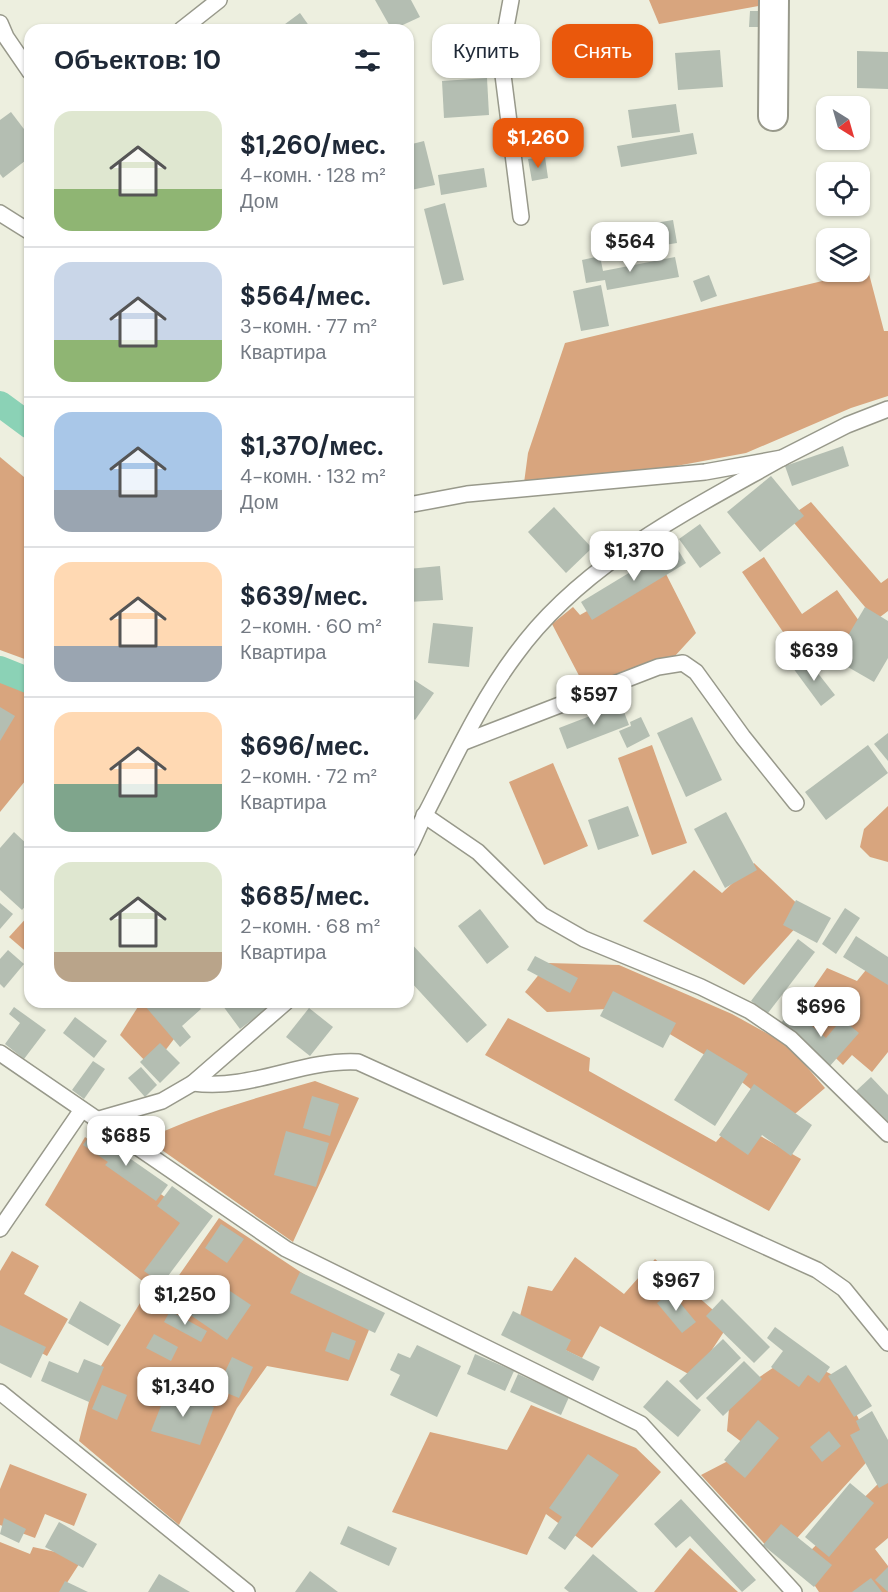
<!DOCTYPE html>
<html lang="ru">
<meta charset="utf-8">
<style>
:root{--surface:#fff;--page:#f2f2f3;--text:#1f2937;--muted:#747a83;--line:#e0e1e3;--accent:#ea580c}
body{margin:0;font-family:"DM Sans",sans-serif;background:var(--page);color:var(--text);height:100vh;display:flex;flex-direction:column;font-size:22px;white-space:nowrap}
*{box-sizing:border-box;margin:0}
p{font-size:20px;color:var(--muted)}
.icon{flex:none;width:33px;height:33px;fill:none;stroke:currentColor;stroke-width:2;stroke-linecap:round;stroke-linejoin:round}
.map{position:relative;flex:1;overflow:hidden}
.details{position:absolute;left:24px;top:24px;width:390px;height:984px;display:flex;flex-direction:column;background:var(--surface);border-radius:18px;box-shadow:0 2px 4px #0004}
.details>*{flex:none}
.guide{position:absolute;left:432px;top:24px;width:366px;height:54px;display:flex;gap:12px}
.needle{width:39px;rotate:143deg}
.fabs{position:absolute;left:816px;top:96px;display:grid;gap:12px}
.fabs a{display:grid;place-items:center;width:54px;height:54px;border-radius:12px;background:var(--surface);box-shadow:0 2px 4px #0004;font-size:30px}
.price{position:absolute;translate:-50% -51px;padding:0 14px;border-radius:12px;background:#fff;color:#222;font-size:20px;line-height:39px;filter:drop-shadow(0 2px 3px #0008)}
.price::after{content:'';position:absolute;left:50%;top:36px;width:18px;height:14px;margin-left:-9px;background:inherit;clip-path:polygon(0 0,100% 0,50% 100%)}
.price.current{background:var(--accent);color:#fff}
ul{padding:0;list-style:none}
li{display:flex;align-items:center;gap:18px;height:150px;padding:0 30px}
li+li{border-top:2px solid var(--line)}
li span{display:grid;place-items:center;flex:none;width:168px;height:120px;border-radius:18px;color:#555}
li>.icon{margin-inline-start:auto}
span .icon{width:72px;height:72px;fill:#fffc;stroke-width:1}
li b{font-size:26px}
h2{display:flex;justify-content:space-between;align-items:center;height:72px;padding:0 30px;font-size:26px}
.tag{padding:0 21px;border-radius:18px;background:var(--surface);box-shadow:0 2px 4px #0004;font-size:21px;line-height:54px}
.tag.current{background:var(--accent);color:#fff}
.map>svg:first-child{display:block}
</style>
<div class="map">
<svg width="888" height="1592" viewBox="0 0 888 1592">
<rect width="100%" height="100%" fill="#edefdf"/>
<g fill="#d8a57e">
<polygon points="649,0 764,0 764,5 659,24"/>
<polygon points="868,270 884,331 888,331 888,396 851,408 746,453 644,472 524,483 528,453 565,343"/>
<polygon points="0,457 30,482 30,661 0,650"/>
<polygon points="811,502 881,583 888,578 888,611 876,620 789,517"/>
<polygon points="764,557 802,614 837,590 864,628 807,667 742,572"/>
<polygon points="663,568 696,633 674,657 586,689 552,624 573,607 580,615"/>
<polygon points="0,677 30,689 30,775 0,812"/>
<polygon points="652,745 687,843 652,855 618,758"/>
<polygon points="553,763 588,846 544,865 509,782"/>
<polygon points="888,806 888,862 870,857 860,847 864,829"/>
<polygon points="754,863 808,914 744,985 643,921 694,870 722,893"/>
<polygon points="30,914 30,955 9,937"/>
<polygon points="548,963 619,965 732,1014 788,1045 825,1088 789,1119 715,1061 626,1008 547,1012 525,992"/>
<polygon points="870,965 888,979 888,1052 872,1072 852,1055 843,1065 793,1017 827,968 857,981"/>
<polygon points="141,1002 145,1002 177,1035 152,1068 120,1035"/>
<polygon points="508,1018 590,1058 589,1071 716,1142 734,1121 801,1159 769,1211 485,1055"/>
<path d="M315,1081L359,1098L293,1242L159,1148L162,1132C211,1110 263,1096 315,1081Z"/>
<polygon points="85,1137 198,1222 145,1283 45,1205"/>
<polygon points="219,1218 373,1320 348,1381 267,1366 237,1408 179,1525 79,1441 96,1374 150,1287 168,1291"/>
<polygon points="12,1251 39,1266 24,1294 68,1319 47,1356 0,1330 0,1271"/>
<polygon points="575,1257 624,1294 655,1259 729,1324 694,1377 600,1326 582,1358 517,1327 528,1286 552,1291"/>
<polygon points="792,1355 839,1378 875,1453 787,1549 772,1552 701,1475 751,1449 727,1431 730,1397"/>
<polygon points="531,1405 636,1448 661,1472 592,1548 546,1514 527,1555 392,1512 430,1432 507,1450"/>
<polygon points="10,1464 87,1494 74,1526 45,1514 35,1538 0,1525 0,1489"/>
<polygon points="888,1474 888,1538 875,1549 888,1566 888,1592 819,1592 799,1562"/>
<polygon points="0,1542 30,1554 33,1547 83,1558 61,1592 0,1592"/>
<polygon points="690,1548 738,1592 654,1592"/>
</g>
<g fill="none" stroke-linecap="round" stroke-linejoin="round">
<g stroke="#8bd2b6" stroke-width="26">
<polyline points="0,404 30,426"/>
<polyline points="0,669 30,681"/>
</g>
</g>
<g fill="#b4beb2">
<polygon points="375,0 411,0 420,17 392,30"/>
<polygon points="750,11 768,11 767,27 749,27"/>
<polygon points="300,13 312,30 277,30"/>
<polygon points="720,50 723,87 678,90 675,53"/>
<polygon points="857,51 888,52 888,89 857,88"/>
<polygon points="487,78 489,115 444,118 442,81"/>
<polygon points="676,104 680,132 632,138 628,110"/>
<polygon points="11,112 30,137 30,157 3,178 0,174 0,120"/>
<polygon points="693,133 697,154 621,167 617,146"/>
<polygon points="424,141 435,185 411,190 408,178 408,145"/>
<polygon points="545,157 548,178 532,181 528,159"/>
<polygon points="484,168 487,187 441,195 438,175"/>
<polygon points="445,203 464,280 443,285 424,209"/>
<polygon points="673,220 677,243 652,247 649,224"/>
<polygon points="600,256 603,271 675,257 679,277 607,290 605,280 586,283 582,260"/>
<polygon points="709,275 717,296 701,302 693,281"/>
<polygon points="601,285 609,326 581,331 573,291"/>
<polygon points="843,446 849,466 792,486 785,466"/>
<polygon points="771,476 804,516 760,552 727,512"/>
<polygon points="554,507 592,548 566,573 528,532"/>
<polygon points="700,524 721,553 700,568 679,539"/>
<polygon points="675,545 686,563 592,620 581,602"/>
<polygon points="440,566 443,600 408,602 408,569"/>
<polygon points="865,607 888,621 888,658 874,682 834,659"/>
<polygon points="433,623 473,627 469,667 428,663"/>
<polygon points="806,658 835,695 821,706 793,668"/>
<polygon points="408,676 434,693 415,720 408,715"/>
<polygon points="621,704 629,725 567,749 559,728"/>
<polygon points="0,707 15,716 0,741"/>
<polygon points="641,717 650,736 627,748 619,731 631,726 630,722"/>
<polygon points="692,717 722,780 686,797 657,733"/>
<polygon points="888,733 888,761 874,744"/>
<polygon points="868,745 888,773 826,820 805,792"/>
<polygon points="628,806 639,836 598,850 588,820"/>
<polygon points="726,812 757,870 725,888 694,829"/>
<polygon points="14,832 30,847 30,901 22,910 0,890 0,848"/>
<polygon points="796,900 831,918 817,943 783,925"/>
<polygon points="0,903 13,914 0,929"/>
<polygon points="845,908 860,918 836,954 822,944"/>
<polygon points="480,909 509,947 487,964 458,926"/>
<polygon points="856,936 888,957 888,985 843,957"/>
<polygon points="798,939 815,952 768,1013 751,1001"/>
<polygon points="408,940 487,1025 467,1043 410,981 408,983"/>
<polygon points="8,950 24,964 4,988 0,984 0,959"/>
<polygon points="535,956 578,978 570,993 527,970"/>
<polygon points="613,991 676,1023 663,1048 600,1016"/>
<polygon points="150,1002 195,1002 201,1009 182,1026 191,1037 180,1047 145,1006"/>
<polygon points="220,1002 276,1002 240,1029"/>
<polygon points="14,1007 46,1030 24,1059 5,1044 20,1023 9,1014"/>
<polygon points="309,1008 333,1027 310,1056 286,1037"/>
<polygon points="793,1010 826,1038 842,1019 859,1033 829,1067 780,1024"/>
<polygon points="75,1017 107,1041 94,1058 63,1033"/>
<polygon points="160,1043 180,1063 160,1083 140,1062"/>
<polygon points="707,1049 748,1074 715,1126 674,1100"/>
<polygon points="93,1061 105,1069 84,1099 72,1090"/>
<polygon points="141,1067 157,1085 145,1097 128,1078"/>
<polygon points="871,1077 888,1095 888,1126 855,1092"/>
<polygon points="754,1084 812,1125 791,1156 762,1135 748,1155 719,1135"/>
<polygon points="312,1096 339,1104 330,1136 303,1128"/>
<polygon points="286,1131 329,1143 316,1187 274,1175"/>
<polygon points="92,1132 168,1185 156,1201 105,1165 108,1162 83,1145"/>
<polygon points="172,1186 213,1216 162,1284 144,1271 180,1223 157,1206"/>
<polygon points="221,1224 244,1239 227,1263 205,1248"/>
<polygon points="300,1272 385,1313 375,1333 290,1293"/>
<polygon points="209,1277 251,1305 227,1340 180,1308 192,1290 198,1293"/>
<polygon points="671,1292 696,1322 682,1333 657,1303"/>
<polygon points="722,1299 770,1347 754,1363 706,1316"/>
<polygon points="80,1301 121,1325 108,1346 68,1323"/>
<polygon points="170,1311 207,1331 201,1342 164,1322"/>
<polygon points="513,1311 571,1340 566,1350 600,1367 593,1381 501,1335"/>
<polygon points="0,1325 46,1347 31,1378 0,1363"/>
<polygon points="775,1327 830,1367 819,1383 808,1375 799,1387 771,1367 783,1351 767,1338"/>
<polygon points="332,1332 356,1341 349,1360 325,1351"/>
<polygon points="154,1334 178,1347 171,1361 146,1348"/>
<polygon points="723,1339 741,1358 697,1400 679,1381"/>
<polygon points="417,1345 461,1366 437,1417 390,1395 400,1375 390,1370 398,1353 410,1358"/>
<polygon points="475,1354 514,1371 505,1391 467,1374"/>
<polygon points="232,1357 253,1367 239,1398 217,1389"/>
<polygon points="84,1359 104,1367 89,1402 41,1381 49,1361 78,1373"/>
<polygon points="744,1361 762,1379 723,1416 706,1398"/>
<polygon points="846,1365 872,1406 854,1417 828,1376"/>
<polygon points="518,1374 569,1397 561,1415 510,1392"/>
<polygon points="667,1380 701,1410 678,1437 643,1407"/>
<polygon points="102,1385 127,1395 117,1420 92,1409"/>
<polygon points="168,1388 214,1407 200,1445 151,1431"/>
<polygon points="872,1411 888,1440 888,1483 879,1488 850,1435 860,1430 856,1421"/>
<polygon points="758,1420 779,1438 745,1478 724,1460"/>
<polygon points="829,1431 841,1446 822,1462 810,1447"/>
<polygon points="588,1454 619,1475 565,1550 548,1538 562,1517 549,1508"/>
<polygon points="850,1483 874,1503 829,1557 805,1537"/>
<polygon points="681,1499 756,1580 742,1592 690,1536 676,1548 654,1524"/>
<polygon points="4,1518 26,1529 19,1543 0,1534"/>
<polygon points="59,1522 97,1544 83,1568 45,1547"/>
<polygon points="781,1524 832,1565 814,1587 763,1545"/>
<polygon points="348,1526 397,1548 389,1566 340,1544"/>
<polygon points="593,1554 638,1592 569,1592 564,1588"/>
<polygon points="888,1567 888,1592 875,1580"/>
<polygon points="310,1571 338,1592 295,1592"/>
<polygon points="159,1574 190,1592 148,1592"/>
<polygon points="871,1578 882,1592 852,1592"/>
<polygon points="65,1581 88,1592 59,1592"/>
</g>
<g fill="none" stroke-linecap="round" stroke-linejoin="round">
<defs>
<g id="service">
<polyline points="511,0 504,38 502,67 521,217"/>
<polyline points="0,23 6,37 30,72"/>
<polyline points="181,30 219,0"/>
<polyline points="0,213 30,232"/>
<polyline points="408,505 467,494 705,472 782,458 847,425 888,409"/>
<polyline points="464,742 658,667 683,663 696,672 743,737 796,803"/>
<polyline points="424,815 478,852 542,915 584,939 701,987 750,1011 791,1039 888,1134"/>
<path d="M408,850C415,838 419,825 426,813C454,759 480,702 516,654C581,564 688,511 782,458"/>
<polyline points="0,1053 286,1249 641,1424 794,1592"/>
<path d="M193,1083C252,1091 301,1059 358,1062L817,1270L844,1289L888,1343"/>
<polyline points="96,1120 162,1101 193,1083 286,1002"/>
<polyline points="0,1229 81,1111"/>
<polyline points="0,1392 247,1592"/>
</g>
<polyline id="minor" points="773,116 774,0"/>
</defs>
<use href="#service" stroke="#98998b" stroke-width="18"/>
<use href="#minor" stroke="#98998b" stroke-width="32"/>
<use href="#service" stroke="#fff" stroke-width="15"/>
<use href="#minor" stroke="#fff" stroke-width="28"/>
</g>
</svg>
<div class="fabs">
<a><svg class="needle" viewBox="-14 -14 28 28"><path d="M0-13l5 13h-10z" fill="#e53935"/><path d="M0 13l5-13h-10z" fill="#747a83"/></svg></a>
<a><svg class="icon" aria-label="locate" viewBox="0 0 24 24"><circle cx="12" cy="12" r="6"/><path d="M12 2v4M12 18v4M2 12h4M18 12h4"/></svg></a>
<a><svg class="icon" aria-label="layers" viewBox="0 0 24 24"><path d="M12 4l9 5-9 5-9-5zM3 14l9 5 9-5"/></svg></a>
</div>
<b class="price current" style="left:538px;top:169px">$1,260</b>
<b class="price" style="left:630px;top:273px">$564</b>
<b class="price" style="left:634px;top:582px">$1,370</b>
<b class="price" style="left:814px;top:682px">$639</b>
<b class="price" style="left:594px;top:726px">$597</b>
<b class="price" style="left:821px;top:1038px">$696</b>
<b class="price" style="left:126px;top:1167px">$685</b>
<b class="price" style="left:676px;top:1312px">$967</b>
<b class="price" style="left:185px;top:1326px">$1,250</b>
<b class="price" style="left:183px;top:1418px">$1,340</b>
<div class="guide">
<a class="tag">Купить</a>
<a class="tag current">Снять</a>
</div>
<section class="details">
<h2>Объектов: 10<svg class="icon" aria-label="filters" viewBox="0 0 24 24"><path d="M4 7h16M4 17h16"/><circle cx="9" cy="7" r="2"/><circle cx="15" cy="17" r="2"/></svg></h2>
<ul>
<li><span style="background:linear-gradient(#dfe7d0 65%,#8fb573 0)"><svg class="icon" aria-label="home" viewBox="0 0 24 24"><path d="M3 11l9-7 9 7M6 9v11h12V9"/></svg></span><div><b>$1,260/мес.</b><p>4-комн. · 128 m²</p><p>Дом</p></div></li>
<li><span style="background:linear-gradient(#c9d6e8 65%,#8fb573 0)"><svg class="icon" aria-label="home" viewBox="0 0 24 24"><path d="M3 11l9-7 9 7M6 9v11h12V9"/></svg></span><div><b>$564/мес.</b><p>3-комн. · 77 m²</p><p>Квартира</p></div></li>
<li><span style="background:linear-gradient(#a9c7e8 65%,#9aa5b1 0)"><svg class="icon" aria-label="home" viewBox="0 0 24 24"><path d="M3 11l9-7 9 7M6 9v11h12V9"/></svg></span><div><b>$1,370/мес.</b><p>4-комн. · 132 m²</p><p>Дом</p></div></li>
<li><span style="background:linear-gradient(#ffd9b3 70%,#9aa5b1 0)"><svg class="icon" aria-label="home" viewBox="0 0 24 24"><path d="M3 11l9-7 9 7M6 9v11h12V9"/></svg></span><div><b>$639/мес.</b><p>2-комн. · 60 m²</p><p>Квартира</p></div></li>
<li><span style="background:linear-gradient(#ffd9b3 60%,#7fa58c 0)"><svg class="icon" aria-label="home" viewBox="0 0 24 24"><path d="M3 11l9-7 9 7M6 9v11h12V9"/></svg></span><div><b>$696/мес.</b><p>2-комн. · 72 m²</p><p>Квартира</p></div></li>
<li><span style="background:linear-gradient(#dfe7d0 75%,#b9a48a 0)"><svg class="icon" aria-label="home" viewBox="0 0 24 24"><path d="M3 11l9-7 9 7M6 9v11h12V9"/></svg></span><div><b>$685/мес.</b><p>2-комн. · 68 m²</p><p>Квартира</p></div></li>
</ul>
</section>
</div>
